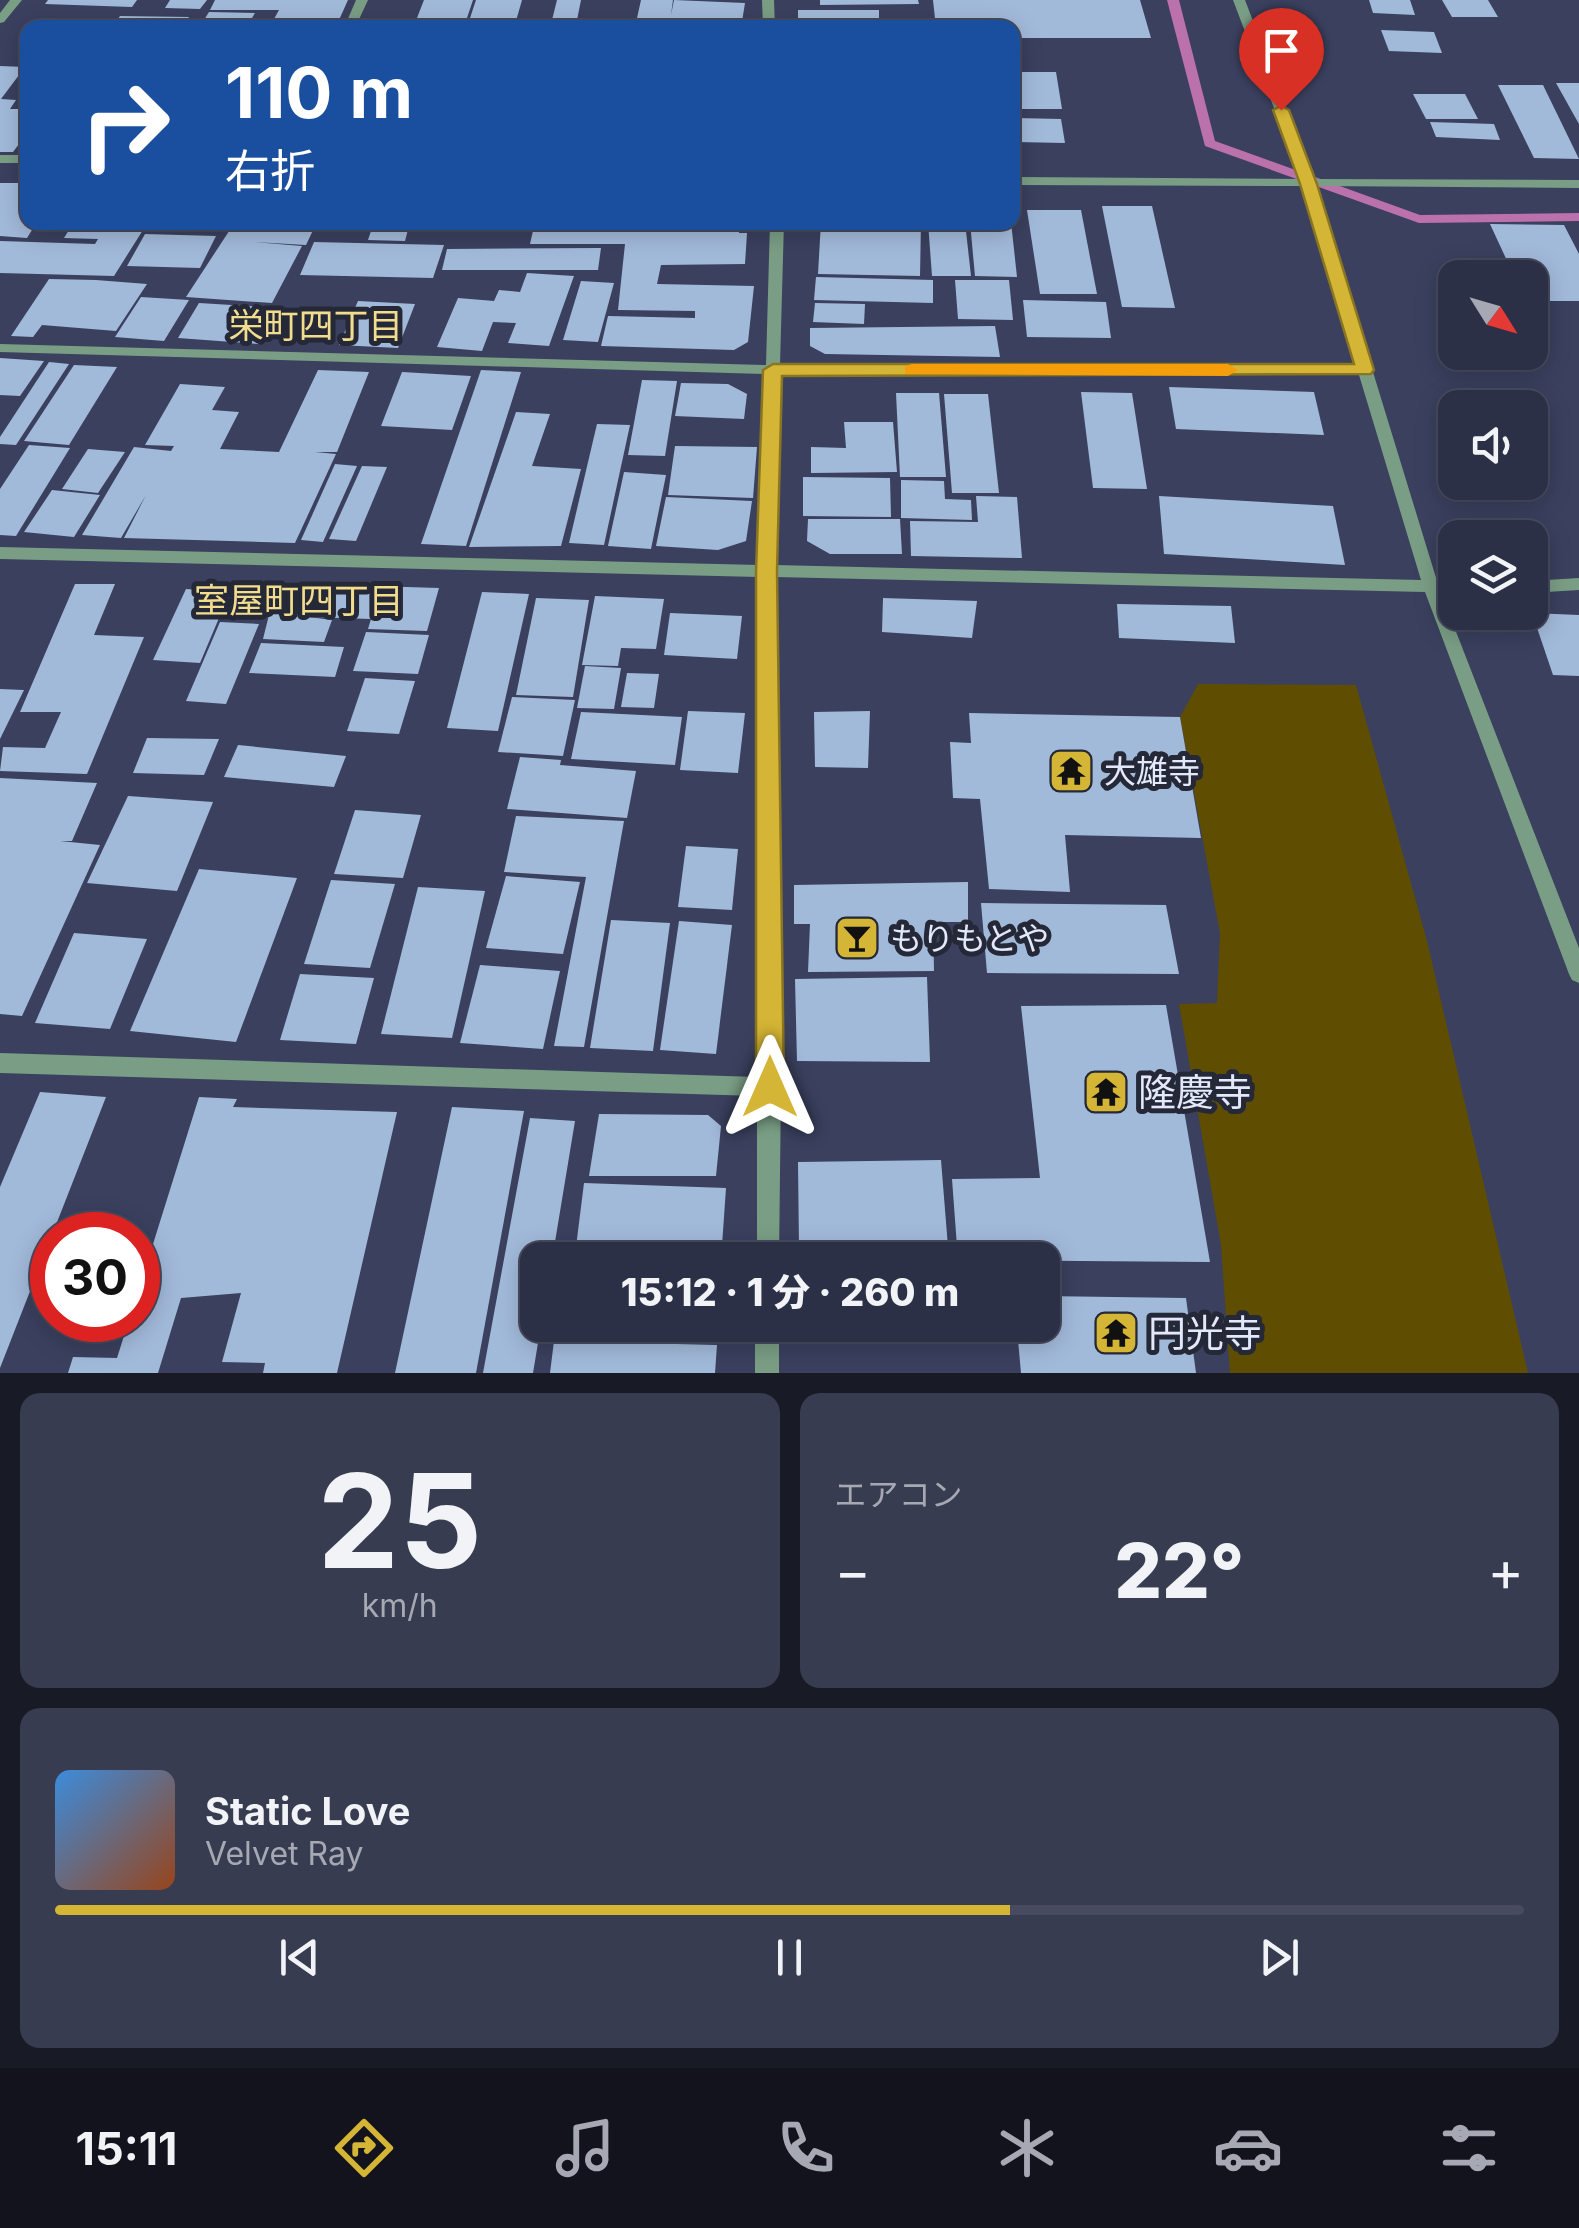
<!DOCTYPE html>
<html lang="ja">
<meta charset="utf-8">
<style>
body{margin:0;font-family:Inter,"Noto Sans JP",sans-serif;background:#383c51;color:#f1f3f6;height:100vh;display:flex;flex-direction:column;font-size:38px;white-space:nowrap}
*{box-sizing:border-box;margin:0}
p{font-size:32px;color:#a6a9b3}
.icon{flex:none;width:55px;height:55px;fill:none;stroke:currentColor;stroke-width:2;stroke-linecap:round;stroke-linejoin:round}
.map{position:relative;height:1373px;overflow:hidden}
.sheet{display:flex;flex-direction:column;gap:20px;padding:20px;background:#181a26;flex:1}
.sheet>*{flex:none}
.banner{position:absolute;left:20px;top:20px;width:1000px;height:210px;border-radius:20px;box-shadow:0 5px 25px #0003,0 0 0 2px #484b5f;background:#1a4fa0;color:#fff;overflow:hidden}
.needle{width:65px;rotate:127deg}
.controls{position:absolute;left:1438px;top:260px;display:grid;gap:20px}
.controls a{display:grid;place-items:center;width:110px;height:110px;border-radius:20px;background:#2c3046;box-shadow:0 5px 25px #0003,0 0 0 2px #484b5f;font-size:50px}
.speed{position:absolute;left:30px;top:1212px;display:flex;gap:20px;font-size:50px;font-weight:700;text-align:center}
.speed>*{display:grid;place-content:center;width:130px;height:130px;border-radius:50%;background:#2c3046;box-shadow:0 5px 25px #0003,0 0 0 2px #484b5f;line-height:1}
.speed .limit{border:15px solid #d22;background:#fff;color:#111}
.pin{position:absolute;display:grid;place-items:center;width:85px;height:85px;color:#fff;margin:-102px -42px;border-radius:50% 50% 50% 0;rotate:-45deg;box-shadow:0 0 10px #0007}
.pin .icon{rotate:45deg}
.me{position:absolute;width:110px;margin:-55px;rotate:0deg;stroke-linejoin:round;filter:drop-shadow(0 0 8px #0008)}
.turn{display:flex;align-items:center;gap:35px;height:210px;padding:0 40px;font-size:45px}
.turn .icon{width:130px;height:130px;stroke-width:2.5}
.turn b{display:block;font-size:70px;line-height:85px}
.big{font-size:75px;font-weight:800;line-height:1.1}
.sheet .tile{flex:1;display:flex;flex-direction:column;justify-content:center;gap:15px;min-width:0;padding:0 35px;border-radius:20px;background:#383c51}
.sheet .dial{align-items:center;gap:0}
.dial b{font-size:130px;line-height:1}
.song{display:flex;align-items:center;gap:30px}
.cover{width:120px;height:120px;border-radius:15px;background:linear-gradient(135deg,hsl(210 70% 55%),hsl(20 70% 35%))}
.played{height:10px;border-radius:5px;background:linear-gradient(90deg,#d5b535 65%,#484b5f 65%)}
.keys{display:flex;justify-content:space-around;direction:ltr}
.heat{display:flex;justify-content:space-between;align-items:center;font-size:55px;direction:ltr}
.sheet .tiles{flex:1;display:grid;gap:20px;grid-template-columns:1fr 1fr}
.tile:last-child{grid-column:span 2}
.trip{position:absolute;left:520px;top:1242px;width:540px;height:100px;border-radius:20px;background:#2c3046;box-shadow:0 5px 25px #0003,0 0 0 2px #484b5f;font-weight:800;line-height:100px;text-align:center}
.tab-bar{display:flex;height:160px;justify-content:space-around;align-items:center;background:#12131c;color:#a6a9b3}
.tab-bar .icon{width:70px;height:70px}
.tab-bar .current{color:#d5b535}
.tab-bar b{font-size:45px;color:#f1f3f6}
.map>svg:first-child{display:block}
.green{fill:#5f4e01}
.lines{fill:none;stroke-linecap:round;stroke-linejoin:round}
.stream{fill:#bb71ac;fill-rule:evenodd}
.building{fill:#a2bada}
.minor{fill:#7a9e85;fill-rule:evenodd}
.route{fill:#d5b535;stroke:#8a7622;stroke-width:2.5}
.slow{fill:#f59e0b}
.labels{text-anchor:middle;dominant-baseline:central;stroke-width:10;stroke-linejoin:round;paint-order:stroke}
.poi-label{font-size:32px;fill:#e3e8fb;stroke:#252836;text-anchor:start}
.neighbourhood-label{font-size:35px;fill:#f2dd8f;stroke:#252836}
.near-poi-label{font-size:38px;fill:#e3e8fb;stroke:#252836;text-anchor:start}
</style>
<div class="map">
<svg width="1579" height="1373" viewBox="0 0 1579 1373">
<rect width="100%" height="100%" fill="#3a405e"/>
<path class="green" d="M 1198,684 L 1356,685 L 1427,941 L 1528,1373 L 1230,1373 L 1221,1245 L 1179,1004 L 1217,1003 L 1220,933 L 1180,717 Z"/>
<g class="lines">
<path class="stream" d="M 1167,0 L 1179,0 L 1215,141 L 1420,215 L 1579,213 L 1579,221 L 1419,223 L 1205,146 Z"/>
</g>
<g class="building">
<path d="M 48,0 L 137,0 L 132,7 L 45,4 Z"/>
<path d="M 170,0 L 207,0 L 200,9 L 165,8 Z"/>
<path d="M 215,0 L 348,0 L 339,20 L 274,19 L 279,10 L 210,10 Z"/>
<path d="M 424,0 L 473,0 L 465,24 L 415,23 Z"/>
<path d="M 476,0 L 522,0 L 516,21 L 469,21 Z"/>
<path d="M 557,0 L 581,0 L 576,25 L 551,24 Z"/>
<path d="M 641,0 L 673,0 L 671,15 L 674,0 L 745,3 L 741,28 L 635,27 Z"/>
<path d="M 820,0 L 918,0 L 919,4 L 820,5 Z"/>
<path d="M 933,0 L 1140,0 L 1151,38 L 1012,38 L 1012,28 L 936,28 Z"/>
<path d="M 1369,0 L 1410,0 L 1415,15 L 1373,13 Z"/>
<path d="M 1442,0 L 1488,0 L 1498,17 L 1452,17 Z"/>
<path d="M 798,10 L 879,10 L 879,21 L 867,21 L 867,28 L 798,28 Z"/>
<path d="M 209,12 L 255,13 L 246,28 L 199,28 Z"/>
<path d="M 120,16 L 189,17 L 182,28 L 112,28 Z"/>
<path d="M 1381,30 L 1434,32 L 1442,53 L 1389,51 Z"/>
<path d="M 0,66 L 25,67 L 1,99 L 16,100 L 10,109 L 28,109 L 28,132 L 13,152 L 0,152 Z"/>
<path d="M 1012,72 L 1056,72 L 1062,109 L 1012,109 Z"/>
<path d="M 1556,83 L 1579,83 L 1579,124 Z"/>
<path d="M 1498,85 L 1543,85 L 1579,159 L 1534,158 Z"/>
<path d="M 1413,94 L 1465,94 L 1478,119 L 1426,119 Z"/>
<path d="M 1012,118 L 1061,119 L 1065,143 L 1012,142 Z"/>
<path d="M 1430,122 L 1494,124 L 1500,140 L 1436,137 Z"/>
<path d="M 0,183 L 26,183 L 28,222 L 37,222 L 27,238 L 0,236 Z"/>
<path d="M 1102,206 L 1152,206 L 1175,308 L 1122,307 Z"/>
<path d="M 1027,210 L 1081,210 L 1097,294 L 1040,294 Z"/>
<path d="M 74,222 L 148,222 L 114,276 L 0,273 L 0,241 L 95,244 L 98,239 L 64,238 Z"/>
<path d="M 235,222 L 317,222 L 306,245 L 253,242 L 302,246 L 272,303 L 186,297 Z"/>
<path d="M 374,222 L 410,222 L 405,241 L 368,240 Z"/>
<path d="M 535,222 L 739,222 L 739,233 L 747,233 L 745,264 L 661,265 L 657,284 L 754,286 L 748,342 L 734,350 L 601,346 L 608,316 L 695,318 L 695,311 L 618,310 L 625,244 L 530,244 Z"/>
<path d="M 821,222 L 921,222 L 920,276 L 818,274 Z"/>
<path d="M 928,222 L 965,222 L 971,276 L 932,276 Z"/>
<path d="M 970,222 L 1011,222 L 1017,277 L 975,276 Z"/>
<path d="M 1490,224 L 1564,225 L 1579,254 L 1579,301 L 1530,301 L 1530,278 L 1515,278 Z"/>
<path d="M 145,234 L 216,236 L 200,268 L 127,266 Z"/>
<path d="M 314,242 L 444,245 L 433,278 L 300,275 Z"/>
<path d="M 601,248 L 598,270 L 442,270 L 447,249 Z"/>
<path d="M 527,273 L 574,276 L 549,346 L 508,343 L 516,323 L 493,322 L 482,351 L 437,347 L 458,298 L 494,301 L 499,290 L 520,292 Z"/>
<path d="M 816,277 L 933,280 L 933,303 L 814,300 Z"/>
<path d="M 49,279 L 96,280 L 147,284 L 116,331 L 42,325 L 33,337 L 11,336 Z"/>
<path d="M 955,280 L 1009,280 L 1013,320 L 958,319 Z"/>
<path d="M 581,281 L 614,283 L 598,342 L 563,340 Z"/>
<path d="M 141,297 L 189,300 L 164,341 L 115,337 Z"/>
<path d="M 1023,300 L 1106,302 L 1111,338 L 1027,337 Z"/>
<path d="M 358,301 L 415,304 L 398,348 L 339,345 Z"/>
<path d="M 199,303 L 278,308 L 259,344 L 178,338 Z"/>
<path d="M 815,303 L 865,304 L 864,324 L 813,322 Z"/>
<path d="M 995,326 L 1000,357 L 825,354 L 810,346 L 810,328 Z"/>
<path d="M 0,358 L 44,361 L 20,396 L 0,395 Z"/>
<path d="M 49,362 L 69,364 L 16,445 L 0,444 L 0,437 Z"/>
<path d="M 74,365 L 117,367 L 69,445 L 24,441 Z"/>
<path d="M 318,370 L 369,372 L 337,452 L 315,452 L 336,454 L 295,543 L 124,538 L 146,495 L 121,538 L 82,535 L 134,447 L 171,451 L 174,446 L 145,445 L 180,384 L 225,387 L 212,410 L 239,412 L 220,449 L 279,452 Z"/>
<path d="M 481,370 L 521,372 L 466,546 L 421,544 Z"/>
<path d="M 402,372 L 471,376 L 452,430 L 381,426 Z"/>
<path d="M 642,380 L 677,381 L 665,456 L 628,455 Z"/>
<path d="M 681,383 L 728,384 L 747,394 L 744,419 L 675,416 Z"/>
<path d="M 1169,387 L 1314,392 L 1324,435 L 1176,429 Z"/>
<path d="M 1081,392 L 1132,393 L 1147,489 L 1093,488 Z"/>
<path d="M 896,393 L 939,393 L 946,477 L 900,477 Z"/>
<path d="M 944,394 L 988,394 L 999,493 L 952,493 Z"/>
<path d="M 516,412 L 550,414 L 532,466 L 581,469 L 561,546 L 469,547 Z"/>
<path d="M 844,422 L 893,422 L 897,472 L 811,473 L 811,447 L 846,448 Z"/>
<path d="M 597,424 L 630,425 L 604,545 L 569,543 Z"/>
<path d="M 29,445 L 70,448 L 16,536 L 0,535 L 0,489 Z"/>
<path d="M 675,446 L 757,447 L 753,498 L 668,495 Z"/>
<path d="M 88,449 L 125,452 L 98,493 L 62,489 Z"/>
<path d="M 335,464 L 357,466 L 323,542 L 301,540 Z"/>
<path d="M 362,466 L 387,467 L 356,541 L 329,539 Z"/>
<path d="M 624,472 L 666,475 L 651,549 L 608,546 Z"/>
<path d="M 803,477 L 890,478 L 891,517 L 803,516 Z"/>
<path d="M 901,480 L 944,481 L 945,499 L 971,500 L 972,520 L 901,518 Z"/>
<path d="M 52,490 L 100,495 L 74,537 L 24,532 Z"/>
<path d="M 976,496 L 1017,497 L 1022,558 L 911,556 L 910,521 L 978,522 Z"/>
<path d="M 1159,496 L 1333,506 L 1345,565 L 1164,554 Z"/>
<path d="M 666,497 L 752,501 L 746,541 L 718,550 L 656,546 Z"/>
<path d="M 808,519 L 900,519 L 902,554 L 830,554 L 807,541 Z"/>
<path d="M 277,583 L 439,588 L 427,631 L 368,629 L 371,619 L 309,617 L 332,620 L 324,642 L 263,639 Z"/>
<path d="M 75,584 L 115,584 L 94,635 L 144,637 L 87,774 L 0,771 L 3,747 L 45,748 L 61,712 L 20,712 Z"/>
<path d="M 186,589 L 230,592 L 200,663 L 153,660 Z"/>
<path d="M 482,592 L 529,594 L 498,731 L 447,728 Z"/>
<path d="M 595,596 L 664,599 L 656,649 L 621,648 L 618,666 L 582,665 Z"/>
<path d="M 536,598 L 589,600 L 573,697 L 516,695 Z"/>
<path d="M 883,598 L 977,601 L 972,638 L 882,632 Z"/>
<path d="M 1117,604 L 1231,606 L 1235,643 L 1119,638 Z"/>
<path d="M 670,613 L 742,616 L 737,659 L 664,655 Z"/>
<path d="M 1532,613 L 1579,615 L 1579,676 L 1553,675 Z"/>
<path d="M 220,622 L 259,624 L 226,704 L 186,701 Z"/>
<path d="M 366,632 L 429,635 L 418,674 L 353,671 Z"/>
<path d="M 261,643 L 344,647 L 335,677 L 249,673 Z"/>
<path d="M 585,666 L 621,668 L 614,709 L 577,708 Z"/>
<path d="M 627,673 L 659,674 L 654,708 L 621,707 Z"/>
<path d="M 365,678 L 415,681 L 399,734 L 347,731 Z"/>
<path d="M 0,689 L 24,690 L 0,739 Z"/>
<path d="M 512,697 L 575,700 L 563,756 L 498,752 Z"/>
<path d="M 688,711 L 745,713 L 738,773 L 680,770 Z"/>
<path d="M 870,711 L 868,768 L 815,767 L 814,712 Z"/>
<path d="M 581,712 L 682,717 L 675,765 L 571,759 Z"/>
<path d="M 969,713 L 1180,717 L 1201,838 L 1065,835 L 1070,892 L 989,889 L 980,799 L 953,798 L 950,742 L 971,743 Z"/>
<path d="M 147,738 L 219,739 L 204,775 L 133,773 Z"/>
<path d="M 238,745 L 346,756 L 334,787 L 224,777 Z"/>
<path d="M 520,757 L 561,760 L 560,765 L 636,771 L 627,818 L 507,809 Z"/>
<path d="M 0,778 L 97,783 L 72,841 L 60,841 L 100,845 L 22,1016 L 0,1014 Z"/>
<path d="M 128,796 L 213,802 L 177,891 L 87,883 Z"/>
<path d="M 355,810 L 421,815 L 403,878 L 334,874 Z"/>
<path d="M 516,816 L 624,821 L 584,1047 L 554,1046 L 586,877 L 504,872 Z"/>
<path d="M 686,846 L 738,849 L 732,910 L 678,907 Z"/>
<path d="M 199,869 L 297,878 L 236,1042 L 130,1031 Z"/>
<path d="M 506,876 L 580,882 L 563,954 L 486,948 Z"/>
<path d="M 331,880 L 395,884 L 370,968 L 304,964 Z"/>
<path d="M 968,882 L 968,922 L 933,922 L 934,971 L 808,972 L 810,924 L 794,924 L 794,885 Z"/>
<path d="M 418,887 L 485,891 L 452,1038 L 381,1034 Z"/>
<path d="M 981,903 L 1166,905 L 1179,974 L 987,973 Z"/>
<path d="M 611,920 L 670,923 L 653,1051 L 590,1048 Z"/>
<path d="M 679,921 L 732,925 L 716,1054 L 660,1050 Z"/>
<path d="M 74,933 L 147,939 L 110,1029 L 35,1023 Z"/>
<path d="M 480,965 L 560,971 L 543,1049 L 460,1043 Z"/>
<path d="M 300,974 L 374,978 L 356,1044 L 280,1040 Z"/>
<path d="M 927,977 L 930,1062 L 797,1061 L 795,979 Z"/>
<path d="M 1166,1005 L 1210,1262 L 958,1260 L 952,1179 L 1040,1178 L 1021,1006 Z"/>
<path d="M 40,1092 L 106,1097 L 0,1368 L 0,1187 Z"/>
<path d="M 199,1097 L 237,1099 L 233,1107 L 397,1112 L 337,1373 L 263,1373 L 265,1363 L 222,1362 L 241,1293 L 181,1298 L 158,1373 L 68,1373 L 73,1357 L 117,1358 L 129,1320 L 138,1320 L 138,1292 Z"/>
<path d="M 452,1107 L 524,1111 L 476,1373 L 395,1373 Z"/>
<path d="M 599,1114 L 708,1115 L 721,1126 L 716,1176 L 589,1176 Z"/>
<path d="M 530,1118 L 575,1121 L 552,1260 L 538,1260 L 538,1325 L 541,1325 L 533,1373 L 483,1373 Z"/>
<path d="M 941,1160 L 948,1247 L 799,1249 L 798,1162 Z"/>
<path d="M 584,1183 L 726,1188 L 721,1260 L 612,1260 L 613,1249 L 576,1247 Z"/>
<path d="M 1042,1296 L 1186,1298 L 1196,1373 L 1021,1373 L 1018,1340 L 1043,1341 Z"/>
<path d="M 555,1325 L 717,1325 L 716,1340 L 554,1331 Z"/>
<path d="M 554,1341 L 717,1345 L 715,1373 L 550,1373 Z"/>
</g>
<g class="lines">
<g class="minor">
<path d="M 10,0 L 22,0 L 4,22 L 0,23 L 0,13 Z"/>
<path d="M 356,0 L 368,0 L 355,28 L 344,28 Z"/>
<path d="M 762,0 L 774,0 L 775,28 L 763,28 Z"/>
<path d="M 1233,0 L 1245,0 L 1313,179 L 1579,180 L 1579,188 L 1316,186 L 1437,581 L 1455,581 L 1455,593 L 1441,593 L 1579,948 L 1579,983 L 1572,980 L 1569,974 L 1425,592 L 775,577 L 778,1082 L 781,1087 L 779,1260 L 757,1260 L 757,1096 L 0,1073 L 0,1053 L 757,1077 L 759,577 L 0,559 L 0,547 L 759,565 L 765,374 L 0,352 L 0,344 L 766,365 L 770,222 L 784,222 L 780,365 L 1357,365 L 1303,186 L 1012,185 L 1012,177 L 1301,179 ZM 780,375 L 1359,375 L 1421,580 L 775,565 Z"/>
<rect x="0" y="155" width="28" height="8"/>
<path d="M 1579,578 L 1579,590 L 1530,593 L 1530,581 Z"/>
<rect x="755" y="1325" width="24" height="48"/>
</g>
</g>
<path class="route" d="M 1281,106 L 1289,110 L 1317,184 L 1374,370 L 1371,374 L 782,376 L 777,571 L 784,1087 L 780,1096 L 770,1100 L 760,1096 L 756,1087 L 756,571 L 763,370 L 773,364 L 1354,364 L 1300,184 L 1273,110 Z"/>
<path class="slow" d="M 912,364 L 1228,364 L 1238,370 L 1228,376 L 905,374 L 905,366 Z"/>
<defs>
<symbol id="temple-square" viewBox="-11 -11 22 22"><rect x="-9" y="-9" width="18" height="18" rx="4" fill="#d5b535" stroke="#252836"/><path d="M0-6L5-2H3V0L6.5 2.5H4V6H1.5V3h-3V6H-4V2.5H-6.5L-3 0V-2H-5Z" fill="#111"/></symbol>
<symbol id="bar-square" viewBox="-11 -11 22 22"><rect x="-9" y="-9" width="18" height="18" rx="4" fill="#d5b535" stroke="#252836"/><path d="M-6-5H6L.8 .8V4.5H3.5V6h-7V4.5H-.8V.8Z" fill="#111"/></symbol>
</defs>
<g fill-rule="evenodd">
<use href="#temple-square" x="1046" y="746" width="50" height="50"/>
<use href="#bar-square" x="832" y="913" width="50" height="50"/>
<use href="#temple-square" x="1081" y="1067" width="50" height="50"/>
<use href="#temple-square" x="1091" y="1308" width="50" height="50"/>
</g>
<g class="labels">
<g class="poi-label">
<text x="1104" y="771">大雄寺</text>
<text x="890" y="938">もりもとや</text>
</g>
<g class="neighbourhood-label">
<text x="316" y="325">栄町四丁目</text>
<text x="299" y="600">室屋町四丁目</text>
</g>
<g class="near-poi-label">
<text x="1138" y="1092">隆慶寺</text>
<text x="1148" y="1333">円光寺</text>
</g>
</g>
</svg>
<div class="controls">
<a><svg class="needle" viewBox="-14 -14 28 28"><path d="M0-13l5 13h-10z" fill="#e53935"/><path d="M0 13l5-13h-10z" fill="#a6a9b3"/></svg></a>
<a><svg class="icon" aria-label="sound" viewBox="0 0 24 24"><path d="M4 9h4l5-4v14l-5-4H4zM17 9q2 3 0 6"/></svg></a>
<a><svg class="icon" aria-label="layers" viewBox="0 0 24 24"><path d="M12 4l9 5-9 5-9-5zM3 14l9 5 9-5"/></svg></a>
</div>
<div class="speed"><div class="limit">30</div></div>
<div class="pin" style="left:1281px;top:110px;background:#d93025"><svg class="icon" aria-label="arrive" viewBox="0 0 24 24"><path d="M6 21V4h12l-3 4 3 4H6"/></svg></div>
<svg class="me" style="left:770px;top:1087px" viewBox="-20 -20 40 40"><path d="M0-17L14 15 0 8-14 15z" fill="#d5b535" stroke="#fff" stroke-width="4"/></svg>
<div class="trip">15:12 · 1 分 · 260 m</div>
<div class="banner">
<div class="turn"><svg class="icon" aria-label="right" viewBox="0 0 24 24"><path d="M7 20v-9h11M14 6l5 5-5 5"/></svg><div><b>110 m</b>右折</div></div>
</div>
</div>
<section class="sheet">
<div class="tiles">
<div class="tile dial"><b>25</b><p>km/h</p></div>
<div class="tile"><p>エアコン</p>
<div class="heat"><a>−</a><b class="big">22°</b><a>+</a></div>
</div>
<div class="tile">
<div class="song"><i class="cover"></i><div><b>Static Love</b><p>Velvet Ray</p></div></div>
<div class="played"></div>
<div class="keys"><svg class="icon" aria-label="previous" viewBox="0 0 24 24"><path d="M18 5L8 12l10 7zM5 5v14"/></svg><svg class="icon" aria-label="pause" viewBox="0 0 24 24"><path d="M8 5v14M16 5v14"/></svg><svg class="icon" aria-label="next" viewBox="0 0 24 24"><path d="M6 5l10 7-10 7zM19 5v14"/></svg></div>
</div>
</div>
</section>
<nav class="tab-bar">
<b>15:11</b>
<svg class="icon current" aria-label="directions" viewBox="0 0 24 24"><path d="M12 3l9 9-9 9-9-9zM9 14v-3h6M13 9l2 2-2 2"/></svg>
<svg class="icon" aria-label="music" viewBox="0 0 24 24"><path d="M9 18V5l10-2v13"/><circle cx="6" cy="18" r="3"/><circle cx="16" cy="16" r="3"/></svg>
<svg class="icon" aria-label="phone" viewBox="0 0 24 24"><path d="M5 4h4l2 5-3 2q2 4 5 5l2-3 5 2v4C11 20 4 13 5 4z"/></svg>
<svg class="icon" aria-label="climate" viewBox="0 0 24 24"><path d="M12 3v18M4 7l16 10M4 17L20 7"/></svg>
<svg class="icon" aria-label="car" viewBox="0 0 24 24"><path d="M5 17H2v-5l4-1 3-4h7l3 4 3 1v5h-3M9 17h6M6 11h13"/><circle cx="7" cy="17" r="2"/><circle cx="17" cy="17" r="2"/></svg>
<svg class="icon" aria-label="filters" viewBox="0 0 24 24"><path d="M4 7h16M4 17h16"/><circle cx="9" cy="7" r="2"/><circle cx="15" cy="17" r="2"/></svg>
</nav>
